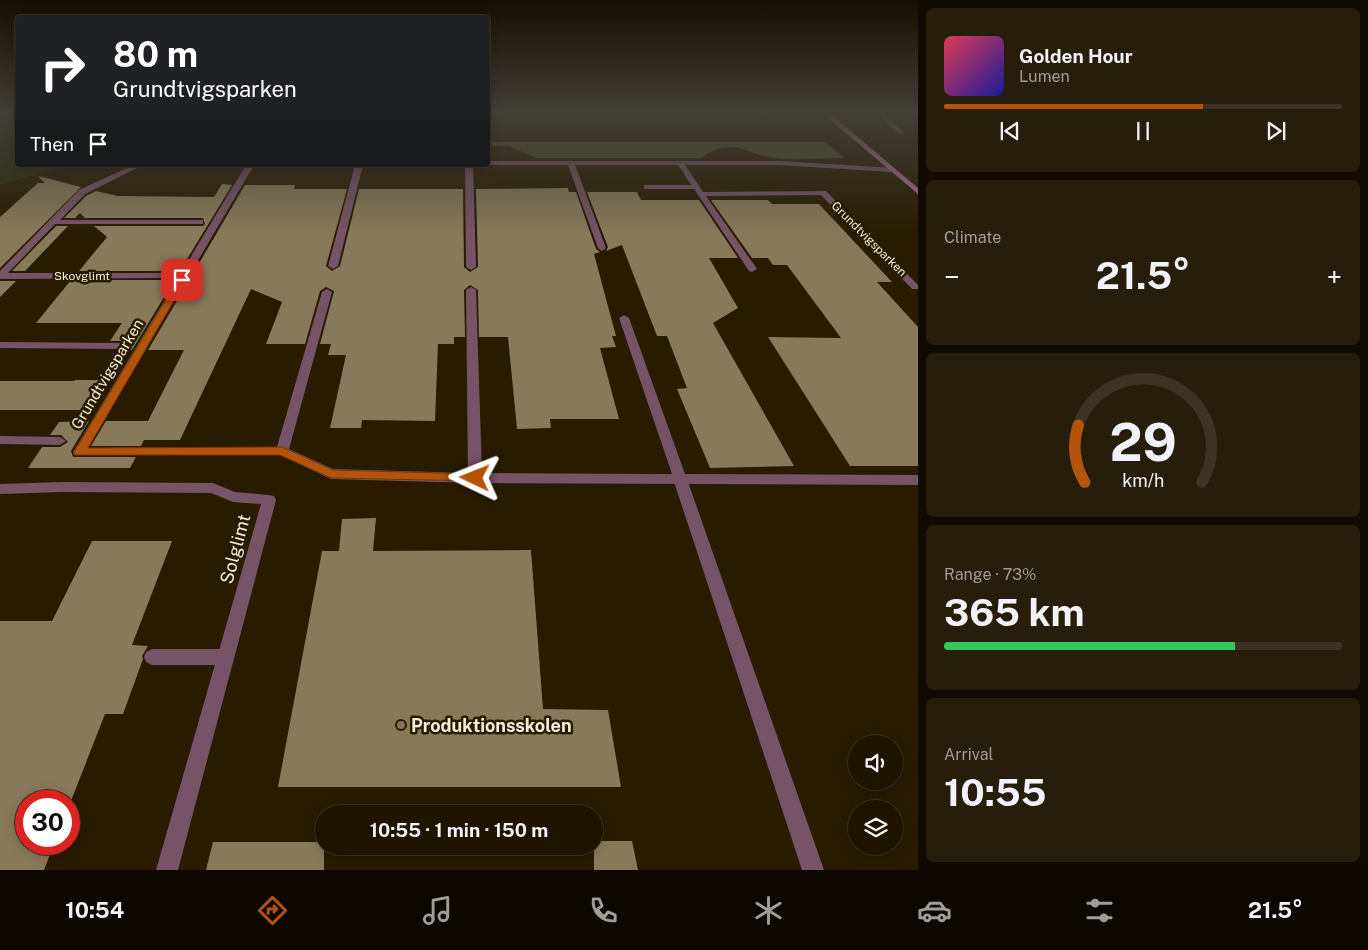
<!DOCTYPE html>
<meta charset="utf-8">
<style>
body{margin:0;font-family:"Public Sans",sans-serif;background:#261d0a;color:#f1f3f6;height:100vh;display:flex;flex-direction:column;font-size:19px;white-space:nowrap}
*{box-sizing:border-box;margin:0}
p{font-size:16px;color:#a19e99}
.icon{flex:none;width:28px;height:28px;fill:none;stroke:currentColor;stroke-width:2;stroke-linecap:round;stroke-linejoin:round}
.map{position:relative;flex:1;overflow:hidden}
.side{display:flex;flex-direction:column;gap:8px;padding:8px;background:#100b00;width:450px}
.side>*{flex:none}
.guide{position:absolute;left:15px;top:15px;width:475px;height:152px;border-radius:5px;box-shadow:0 2px 12px #0003,0 0 0 1px #3c3322;background:#202124;color:#fff;overflow:hidden}
.fabs{position:absolute;left:848px;top:735px;display:grid;gap:10px}
.fabs a{display:grid;place-items:center;width:55px;height:55px;border-radius:50%;background:#1e1400;box-shadow:0 2px 12px #0003,0 0 0 1px #3c3322;font-size:25px}
.speed{position:absolute;left:15px;top:790px;display:flex;gap:10px;font-size:25px;font-weight:700;text-align:center}
.speed>*{display:grid;place-content:center;width:65px;height:65px;border-radius:50%;background:#1e1400;box-shadow:0 2px 12px #0003,0 0 0 1px #3c3322;line-height:1}
.speed .limit{border:8px solid #d22;background:#fff;color:#111}
.pin{position:absolute;display:grid;place-items:center;width:42px;height:42px;color:#fff;margin:-21px;border-radius:10px;box-shadow:0 2px 8px #0006}
.me{position:absolute;width:55px;margin:-28px;rotate:272deg;stroke-linejoin:round;filter:drop-shadow(0 0 4px #0008)}
.turn{display:flex;align-items:center;gap:18px;height:105px;padding:0 15px;font-size:22px}
.turn .icon{width:65px;height:65px;stroke-width:2.5}
.turn b{display:block;font-size:35px;line-height:42px}
.then{display:flex;align-items:center;height:48px;padding:0 15px;background:#0003;gap:10px;font-size:19px}
.big{font-size:38px;font-weight:700;line-height:1.1}
.side .tile{flex:1;display:flex;flex-direction:column;justify-content:center;gap:8px;min-width:0;padding:0 18px;border-radius:8px;background:#261d0a}
.side .dial{align-items:center;gap:0}
.dial svg{height:130px;overflow:visible;fill:none;stroke:#3c3322;stroke-width:7;stroke-linecap:round;text-anchor:middle}
.dial text{fill:#f1f3f6;stroke:none}
.song{display:flex;align-items:center;gap:15px}
.cover{width:60px;height:60px;border-radius:8px;background:linear-gradient(135deg,hsl(350 70% 55%),hsl(240 70% 35%))}
.played{height:5px;border-radius:2px;background:linear-gradient(90deg,#b45309 65%,#3c3322 65%)}
.keys{display:flex;justify-content:space-around;direction:ltr}
.heat{display:flex;justify-content:space-between;align-items:center;font-size:28px;direction:ltr}
.charge{height:8px;border-radius:4px;background:linear-gradient(90deg,#34c759 73%,#3c3322 0)}
.trip{position:absolute;left:315px;top:805px;width:288px;height:50px;border-radius:25px;background:#1e1400;box-shadow:0 2px 12px #0003,0 0 0 1px #3c3322;font-weight:700;line-height:50px;text-align:center}
.tab-bar{display:flex;height:80px;justify-content:space-around;align-items:center;background:#0c0800;color:#a19e99}
.tab-bar .icon{width:35px;height:35px}
.tab-bar .active{color:#b45309}
.tab-bar b{font-size:22px;color:#f1f3f6}
main{display:flex;flex:1;min-height:0}
.map>svg:first-child{display:block}
.green{fill:#2a2b09}
.forest{fill:#515328}
.building{fill:#89795b}
.lines{fill:none;stroke-linecap:round;stroke-linejoin:round}
.lane{fill:#775367;fill-rule:evenodd}
.street{fill:#775367;fill-rule:evenodd}
.secondary{fill:#ab7191;fill-rule:evenodd}
.route{fill:#b45309;stroke:#753606}
.education-dot{fill:#8d6e63;stroke:#281b00;stroke-width:2}
.labels{text-anchor:middle;dominant-baseline:central;stroke-width:5;stroke-linejoin:round;paint-order:stroke}
.far-street-label{font-size:12px;fill:#f7eede;stroke:#281b00}
.street-label{font-size:15px;fill:#f7eede;stroke:#281b00}
.near-street-label{font-size:18px;fill:#f7eede;stroke:#281b00}
.near-poi-label{font-size:18px;font-weight:bold;fill:#f7eede;stroke:#281b00;text-anchor:start}
</style>
<main>
<div class="map">
<svg width="918" height="870" viewBox="0 0 918 870">
<rect width="100%" height="100%" fill="#281b00"/>
<path class="green" d="M 0,112 L 10,112 L 17,117 L 18,165 L 71,165 L 0,185 Z"/>
<path class="forest" d="M 488,142 L 825,142 L 844,158 C 821,158 797,161 774,158 C 743,153 733,136 701,158 L 537,158 L 509,146 L 488,146 Z"/>
<g class="building">
<path d="M 38,176 L 81,187 L 0,268 L 0,217 L 38,183 L 45,183 Z"/>
<path d="M 222,184 L 232,185 L 132,350 L 121,350 L 127,347 L 126,344 L 120,341 L 110,341 L 122,323 L 36,323 L 71,280 L 168,280 L 171,277 L 171,274 L 165,271 L 79,271 L 107,237 L 94,226 L 203,226 L 205,224 L 203,218 L 85,218 L 80,213 L 75,218 L 64,218 L 86,196 L 96,191 L 118,196 L 214,197 Z"/>
<path d="M 245,185 L 295,185 L 294,189 L 347,189 L 326,266 L 332,271 L 340,266 L 359,189 L 463,189 L 464,267 L 470,272 L 478,267 L 476,189 L 568,188 L 569,192 L 576,192 L 596,249 L 600,252 L 594,254 L 616,336 L 612,336 L 616,347 L 600,348 L 619,419 L 550,419 L 551,428 L 517,429 L 508,337 L 479,337 L 478,290 L 470,285 L 464,290 L 465,337 L 454,337 L 454,344 L 438,344 L 435,421 L 362,420 L 361,428 L 330,428 L 346,355 L 328,355 L 331,344 L 320,344 L 334,291 L 326,287 L 320,291 L 305,344 L 266,344 L 282,302 L 251,289 L 180,440 L 144,440 L 141,446 L 91,446 L 106,421 L 148,421 L 184,350 L 148,350 Z"/>
<path d="M 587,192 L 637,192 L 641,200 L 699,200 L 738,258 L 709,258 L 738,308 L 713,323 L 794,466 L 710,468 L 677,389 L 687,388 L 667,336 L 657,336 L 622,245 L 606,251 L 608,247 Z"/>
<path d="M 711,200 L 768,200 L 772,204 L 819,204 L 892,282 L 877,282 L 918,327 L 918,466 L 850,466 L 768,337 L 841,338 L 787,265 L 773,265 L 768,258 L 752,258 Z"/>
<path d="M 56,226 L 68,226 L 25,271 L 12,271 Z"/>
<path d="M 0,281 L 16,281 L 0,297 Z"/>
<path d="M 75,380 L 110,380 L 91,410 L 0,410 L 0,381 L 74,381 Z"/>
<path d="M 89,421 L 71,451 L 73,457 L 136,457 L 130,468 L 28,468 L 42,447 L 60,447 L 68,442 L 61,435 L 50,435 L 59,422 Z"/>
<path d="M 376,518 L 373,551 L 531,550 L 543,709 L 608,710 L 621,787 L 278,787 L 322,551 L 339,551 L 342,519 Z"/>
<path d="M 92,541 L 172,541 L 132,645 L 148,646 L 142,656 L 143,659 L 123,714 L 105,714 L 69,806 L 69,801 L 26,801 L 26,844 L 54,844 L 44,870 L 0,870 L 0,621 L 52,621 Z"/>
<path d="M 594,841 L 632,841 L 638,870 L 594,870 Z"/>
<path d="M 213,842 L 324,842 L 324,870 L 206,870 Z"/>
</g>
<g class="lines">
<g class="lane">
<path d="M 644,185 L 696,185 L 700,187 L 696,189 L 644,189 Z"/>
<path d="M 680,474 L 685,476 L 687,479 L 824,870 L 802,870 L 673,479 L 675,476 Z"/>
<path d="M 152,649 L 226,649 L 232,652 L 234,657 L 232,662 L 226,665 L 152,665 L 146,662 L 144,657 L 146,652 Z"/>
</g>
<g class="street">
<path d="M 875,112 L 882,112 L 903,132 L 903,134 L 899,134 Z"/>
<path d="M 488,161 L 779,161 L 895,168 L 895,172 L 892,172 L 779,165 L 685,165 L 703,192 L 826,191 L 918,285 L 918,289 L 912,289 L 821,195 L 706,196 L 757,269 L 752,272 L 749,271 L 678,165 L 575,165 L 606,248 L 602,251 L 598,248 L 568,165 L 488,165 Z"/>
<path d="M 133,165 L 143,165 L 85,194 L 60,220 L 203,220 L 203,224 L 55,224 L 8,273 L 165,273 L 170,276 L 168,278 L 0,279 L 0,271 L 79,190 Z"/>
<path d="M 246,165 L 254,165 L 88,448 L 277,447 L 322,292 L 327,289 L 332,292 L 289,449 L 333,469 L 468,473 L 466,290 L 471,287 L 476,290 L 482,473 L 672,474 L 619,318 L 624,315 L 629,318 L 685,474 L 918,475 L 918,485 L 475,483 L 331,479 L 280,455 L 74,455 L 73,452 Z"/>
<path d="M 355,165 L 363,165 L 338,266 L 333,269 L 328,266 Z"/>
<path d="M 465,165 L 473,165 L 476,267 L 471,270 L 466,267 Z"/>
<path d="M 0,342 L 120,343 L 125,346 L 120,349 L 0,348 Z"/>
<path d="M 0,436 L 60,437 L 66,441 L 60,445 L 0,444 Z"/>
<path d="M 62,482 L 213,483 L 235,492 L 269,495 L 274,496 L 276,500 L 178,870 L 156,870 L 261,504 L 233,502 L 211,493 L 62,492 L 0,494 L 0,484 Z"/>
</g>
<path class="secondary" d="M 821,112 L 828,112 L 918,188 L 918,194 Z"/>
</g>
<linearGradient id="sky" x2="0" y2="1"><stop stop-color="#160f00"/><stop offset="0.48" stop-color="#423f37"/><stop offset="1" stop-color="#423f37" stop-opacity="0"/></linearGradient>
<rect width="918" height="234" fill="url(#sky)"/>
<path class="route" d="M 182,277 L 186,280 L 88,448 L 282,447 L 333,470 L 475,474 L 480,475 L 481,478 L 480,481 L 331,478 L 280,455 L 75,455 L 74,452 L 178,280 Z"/>
<circle class="education-dot" cx="401" cy="725" r="5"/>
<g class="labels">
<g class="far-street-label">
<text transform="translate(869 239) rotate(45)">Grundtvigsparken</text>
<text x="82" y="276">Skovglimt</text>
</g>
<g class="street-label">
<text transform="translate(107 374) rotate(-59)">Grundtvigsparken</text>
</g>
<g class="near-street-label">
<text transform="translate(235 549) rotate(-75)">Solglimt</text>
</g>
<g class="near-poi-label">
<text x="411" y="725">Produktionsskolen</text>
</g>
</g>
</svg>
<div class="fabs">
<a><svg class="icon" aria-label="sound" viewBox="0 0 24 24"><path d="M4 9h4l5-4v14l-5-4H4zM17 9q2 3 0 6"/></svg></a>
<a><svg class="icon" aria-label="layers" viewBox="0 0 24 24"><path d="M12 4l9 5-9 5-9-5zM3 14l9 5 9-5"/></svg></a>
</div>
<div class="speed"><div class="limit">30</div></div>
<div class="pin" style="left:182px;top:280px;background:#d93025"><svg class="icon" aria-label="arrive" viewBox="0 0 24 24"><path d="M6 21V4h12l-3 4 3 4H6"/></svg></div>
<svg class="me" style="left:475px;top:478px" viewBox="-20 -20 40 40"><path d="M0-17L14 15 0 8-14 15z" fill="#b45309" stroke="#fff" stroke-width="4"/></svg>
<div class="trip">10:55 · 1 min · 150 m</div>
<div class="guide">
<div class="turn"><svg class="icon" aria-label="right" viewBox="0 0 24 24"><path d="M7 20v-9h11M14 6l5 5-5 5"/></svg><div><b>80 m</b>Grundtvigsparken</div></div>
<div class="then">Then<svg class="icon" aria-label="arrive" viewBox="0 0 24 24"><path d="M6 21V4h12l-3 4 3 4H6"/></svg></div>
</div>
</div>
<section class="side">
<div class="tile">
<div class="song"><i class="cover"></i><div><b>Golden Hour</b><p>Lumen</p></div></div>
<div class="played"></div>
<div class="keys"><svg class="icon" aria-label="previous" viewBox="0 0 24 24"><path d="M18 5L8 12l10 7zM5 5v14"/></svg><svg class="icon" aria-label="pause" viewBox="0 0 24 24"><path d="M8 5v14M16 5v14"/></svg><svg class="icon" aria-label="next" viewBox="0 0 24 24"><path d="M6 5l10 7-10 7zM19 5v14"/></svg></div>
</div>
<div class="tile"><p>Climate</p>
<div class="heat"><a>−</a><b class="big">21.5°</b><a>+</a></div>
</div>
<div class="tile dial"><svg viewBox="0 0 100 80">
<path d="M14 69A42 42 0 1 1 86 69"/>
<path d="M14 69A42 42 0 0 1 10 34" stroke="#b45309"/>
<text x="50" y="56" font-size="32" font-weight="700">29</text>
<text x="50" y="72" font-size="11">km/h</text>
</svg></div>
<div class="tile"><p>Range · 73%</p><b class="big">365 km</b><div class="charge"></div></div>
<div class="tile"><p>Arrival</p><b class="big">10:55</b></div>
</section>
</main>
<nav class="tab-bar">
<b>10:54</b>
<svg class="icon active" aria-label="directions" viewBox="0 0 24 24"><path d="M12 3l9 9-9 9-9-9zM9 14v-3h6M13 9l2 2-2 2"/></svg>
<svg class="icon" aria-label="music" viewBox="0 0 24 24"><path d="M9 18V5l10-2v13"/><circle cx="6" cy="18" r="3"/><circle cx="16" cy="16" r="3"/></svg>
<svg class="icon" aria-label="phone" viewBox="0 0 24 24"><path d="M5 4h4l2 5-3 2q2 4 5 5l2-3 5 2v4C11 20 4 13 5 4z"/></svg>
<svg class="icon" aria-label="climate" viewBox="0 0 24 24"><path d="M12 3v18M4 7l16 10M4 17L20 7"/></svg>
<svg class="icon" aria-label="car" viewBox="0 0 24 24"><path d="M5 17H2v-5l4-1 3-4h7l3 4 3 1v5h-3M9 17h6M6 11h13"/><circle cx="7" cy="17" r="2"/><circle cx="17" cy="17" r="2"/></svg>
<svg class="icon" aria-label="filters" viewBox="0 0 24 24"><path d="M4 7h16M4 17h16"/><circle cx="9" cy="7" r="2"/><circle cx="15" cy="17" r="2"/></svg>
<b>21.5°</b>
</nav>
